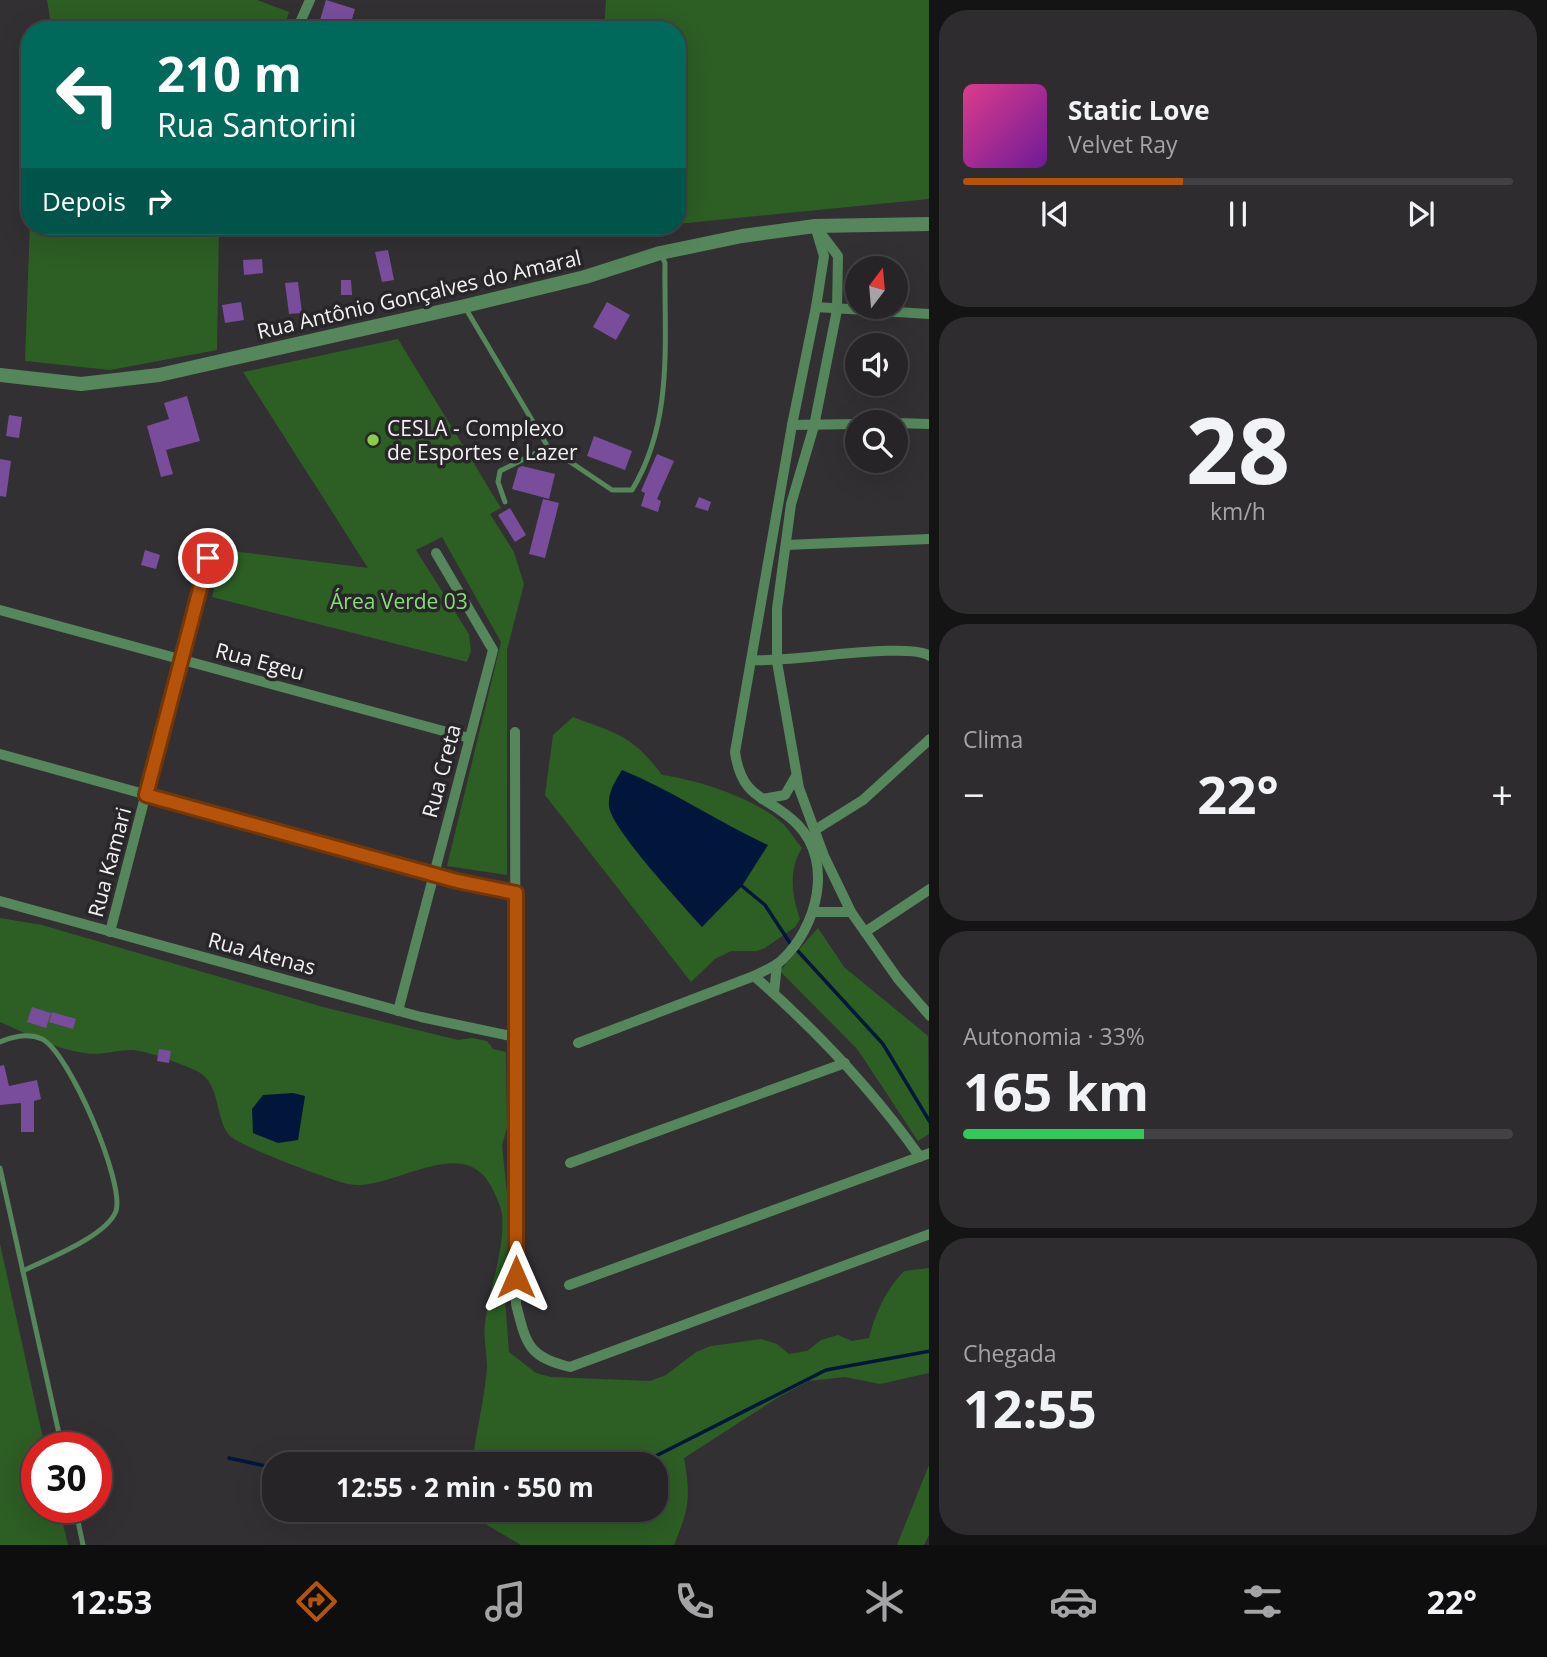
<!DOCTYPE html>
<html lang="pt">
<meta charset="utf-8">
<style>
body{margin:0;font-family:"Open Sans",sans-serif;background:#2e2c2e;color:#f1f3f6;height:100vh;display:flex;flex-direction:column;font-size:26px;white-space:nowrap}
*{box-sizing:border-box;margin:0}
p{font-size:23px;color:#a4a4a7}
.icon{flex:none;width:38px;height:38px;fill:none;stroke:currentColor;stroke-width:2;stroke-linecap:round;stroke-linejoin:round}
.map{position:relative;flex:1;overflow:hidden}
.details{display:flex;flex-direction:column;gap:10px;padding:10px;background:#151415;width:618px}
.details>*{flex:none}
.top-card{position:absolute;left:21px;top:21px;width:665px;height:214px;border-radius:28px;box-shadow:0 7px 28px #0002,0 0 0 2px #424143;background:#00695c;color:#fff;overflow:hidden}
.needle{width:46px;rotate:16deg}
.buttons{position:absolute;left:845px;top:256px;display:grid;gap:14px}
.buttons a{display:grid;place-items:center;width:63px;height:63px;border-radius:50%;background:#262426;box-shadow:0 7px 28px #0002,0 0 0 2px #424143;font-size:35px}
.speed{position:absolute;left:21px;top:1432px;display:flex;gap:14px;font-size:35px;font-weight:700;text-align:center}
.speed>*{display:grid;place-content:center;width:91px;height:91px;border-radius:50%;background:#262426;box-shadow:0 7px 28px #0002,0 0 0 2px #424143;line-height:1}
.speed .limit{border:10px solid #d22;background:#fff;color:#111}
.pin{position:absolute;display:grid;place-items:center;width:60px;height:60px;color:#fff;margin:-30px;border:4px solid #fff;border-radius:50%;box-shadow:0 2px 7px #0007}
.me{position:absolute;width:77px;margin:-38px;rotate:0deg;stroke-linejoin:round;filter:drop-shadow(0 0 5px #0008)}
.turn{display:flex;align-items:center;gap:24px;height:147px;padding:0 21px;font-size:32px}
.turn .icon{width:91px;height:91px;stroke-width:2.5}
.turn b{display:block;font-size:49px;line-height:60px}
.then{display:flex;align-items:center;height:66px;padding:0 21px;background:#0003;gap:14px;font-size:26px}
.big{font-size:52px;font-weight:700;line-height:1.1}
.details .tile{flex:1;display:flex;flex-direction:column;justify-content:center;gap:10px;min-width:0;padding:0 24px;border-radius:28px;background:#2e2c2e}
.details .dial{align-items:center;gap:0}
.dial b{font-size:91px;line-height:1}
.song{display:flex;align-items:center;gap:21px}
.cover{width:84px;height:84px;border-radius:10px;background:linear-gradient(135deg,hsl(330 70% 55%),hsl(280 70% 35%))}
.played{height:7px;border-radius:4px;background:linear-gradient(90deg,#b45309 40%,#424143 40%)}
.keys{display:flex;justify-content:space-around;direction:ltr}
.heat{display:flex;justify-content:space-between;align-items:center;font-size:38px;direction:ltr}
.charge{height:10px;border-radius:5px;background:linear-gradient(90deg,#34c759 33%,#424143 0)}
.trip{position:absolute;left:262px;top:1452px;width:406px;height:70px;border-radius:28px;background:#262426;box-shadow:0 7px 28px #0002,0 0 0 2px #424143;font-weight:700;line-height:70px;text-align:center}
.tabs{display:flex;height:112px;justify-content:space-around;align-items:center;background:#0f0e0f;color:#a4a4a7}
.tabs .icon{width:49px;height:49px}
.tabs .selected{color:#b45309}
.tabs b{font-size:32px;color:#f1f3f6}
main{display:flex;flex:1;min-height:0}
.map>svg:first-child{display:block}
.green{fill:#2d5e24;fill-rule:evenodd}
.water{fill:#00173b}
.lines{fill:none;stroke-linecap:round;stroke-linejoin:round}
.stream{stroke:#00173b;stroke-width:3.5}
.building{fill:#794d9b}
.service{stroke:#56875c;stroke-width:5}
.minor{stroke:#56875c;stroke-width:10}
.tertiary{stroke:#56875c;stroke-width:14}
.route-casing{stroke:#753606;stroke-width:18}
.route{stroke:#b45309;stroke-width:12}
.poi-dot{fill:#8bce46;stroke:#282629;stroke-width:2.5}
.labels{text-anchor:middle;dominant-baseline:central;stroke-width:7;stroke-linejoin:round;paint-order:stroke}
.street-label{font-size:21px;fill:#f3f1f4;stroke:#282629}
.poi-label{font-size:21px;fill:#f3f1f4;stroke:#282629;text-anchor:start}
.park-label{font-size:21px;fill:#88dc78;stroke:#282629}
</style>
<main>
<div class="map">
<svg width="930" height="1545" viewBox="0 0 930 1545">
<rect width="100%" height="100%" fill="#323033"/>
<g class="green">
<path d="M 47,0 L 257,0 L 289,12 L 284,28 L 288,30 L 52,30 Z"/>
<path d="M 606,0 L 929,0 L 929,199 L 677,224 L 677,30 L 604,30 Z"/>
<path d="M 30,222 L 30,226 L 219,226 L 217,350 L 110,370 L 25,361 Z"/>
<path d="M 592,226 L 662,226 L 592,233 Z"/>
<path d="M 398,339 L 501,508 L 490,514 L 514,552 L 524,584 L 507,650 L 507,875 L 447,866 L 501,642 L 442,537 L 416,550 L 469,634 L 471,651 L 467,662 L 212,597 L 225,550 L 368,568 L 243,372 Z"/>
<path d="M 573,717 C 618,734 632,735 662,775 C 698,780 754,798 781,822 C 789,829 795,840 802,848 C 788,870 792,896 800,919 L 795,927 L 765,948 L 757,951 L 731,951 L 715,959 L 691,982 L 545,795 L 553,735 ZM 722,824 L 768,846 L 620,830 Z"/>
<path d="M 0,918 L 42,925 L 323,1007 L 458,1040 L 472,1038 L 487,1041 L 493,1049 L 506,1052 L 507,1128 L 502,1145 L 510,1222 L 505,1298 L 509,1352 L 536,1373 L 551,1377 L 650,1381 L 666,1375 L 696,1352 L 711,1346 L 761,1339 L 777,1344 L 789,1354 L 807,1351 L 821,1340 L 838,1335 L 852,1341 L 869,1338 C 875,1313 886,1290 904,1271 L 929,1268 L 929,1373 L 880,1384 L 845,1377 L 809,1381 L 777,1398 L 684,1458 C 691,1497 689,1509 674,1545 L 521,1545 L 487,1525 L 480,1510 L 656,1510 L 656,1465 L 477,1465 L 474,1451 C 478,1423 485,1395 487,1367 C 487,1353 483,1338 485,1324 C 489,1288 505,1251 502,1215 C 501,1204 491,1184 484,1176 C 451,1140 387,1193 348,1184 C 330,1180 240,1146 230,1136 C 214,1119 222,1084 197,1071 C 184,1065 145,1050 132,1050 C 115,1050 101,1056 84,1053 C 55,1049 27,1034 0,1022 Z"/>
<path d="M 818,928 L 844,967 L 928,1036 L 929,1134 L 918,1141 L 858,1050 L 780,971 Z"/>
<path d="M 0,1244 L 45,1447 L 37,1447 L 37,1507 L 59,1507 L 68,1545 L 0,1545 Z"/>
<path d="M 929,1465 L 929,1535 L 924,1545 L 897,1545 Z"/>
</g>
<g class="water">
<path d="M 622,770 C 673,791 718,822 768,845 L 742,886 L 702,927 C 683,905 611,829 609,806 C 608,791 615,782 622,770 Z"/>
<path d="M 293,1093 L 305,1096 L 298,1140 L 278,1143 L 253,1133 L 252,1109 L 263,1095 Z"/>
</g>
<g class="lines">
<g class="stream">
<path d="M 742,886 L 765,905 L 790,943"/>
<path d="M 797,950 L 883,1044 L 930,1122"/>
<path d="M 229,1458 L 275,1468"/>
<path d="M 638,1465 L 826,1370 L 930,1351"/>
</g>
</g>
<g class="building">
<path d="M 326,0 L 355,9 L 349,29 L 320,20 Z"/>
<path d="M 388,250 L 394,280 L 382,282 L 375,252 Z"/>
<path d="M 262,259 L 263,273 L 244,275 L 243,260 Z"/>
<path d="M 341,280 L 351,280 L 352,295 L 341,295 Z"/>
<path d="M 298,282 L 302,313 L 289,314 L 285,283 Z"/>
<path d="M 241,302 L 244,320 L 225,323 L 222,305 Z"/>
<path d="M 607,302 L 630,315 L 616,340 L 593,327 Z"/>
<path d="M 187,396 L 200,441 L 166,450 L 173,474 L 161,477 L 147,426 L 169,419 L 164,403 Z"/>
<path d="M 9,415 L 22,417 L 19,438 L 6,436 Z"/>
<path d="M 594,436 L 632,451 L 625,470 L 587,456 Z"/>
<path d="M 657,454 L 674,461 L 657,499 L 661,501 L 658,512 L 641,506 L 645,493 L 641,491 Z"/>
<path d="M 0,459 L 11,461 L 6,497 L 0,496 Z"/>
<path d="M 522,466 L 555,474 L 549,499 L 512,489 L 518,468 Z"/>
<path d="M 699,497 L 711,502 L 708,511 L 695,507 Z"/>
<path d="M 543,499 L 559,503 L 545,558 L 529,554 Z"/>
<path d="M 510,508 L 526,535 L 515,542 L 498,515 Z"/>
<path d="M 145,550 L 160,555 L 156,569 L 141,565 Z"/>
<path d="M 32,1007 L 51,1013 L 46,1028 L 27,1022 Z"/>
<path d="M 52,1012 L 76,1019 L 73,1029 L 49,1022 Z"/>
<path d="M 159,1049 L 171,1051 L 169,1063 L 157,1061 Z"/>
<path d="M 4,1065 L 9,1086 L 37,1080 L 41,1099 L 34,1101 L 34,1132 L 21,1132 L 21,1103 L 0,1105 L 0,1066 Z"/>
</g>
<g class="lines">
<g class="service">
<path d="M 466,309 L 548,447 L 612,490 L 632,490 C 674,421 664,341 665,263 L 661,254"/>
<path d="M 505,502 L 498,482 L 500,471 L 548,447"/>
<path d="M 0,1042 C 12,1037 29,1033 42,1039 C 69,1052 125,1183 116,1211 C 107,1236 47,1259 23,1271"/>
<path d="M 0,1168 L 62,1447"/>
<path d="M 75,1507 L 83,1545"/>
</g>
<g class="minor">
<path d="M 297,29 L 310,0"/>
<path d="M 819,231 L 838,256 L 837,310 L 814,426 L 791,504 L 777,609 L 777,662 L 799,788 L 824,856 L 851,912 L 898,979 L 930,1016"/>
<path d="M 816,307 L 930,314"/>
<path d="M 896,423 L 930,424"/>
<path d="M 792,425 L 858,424"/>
<path d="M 786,545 L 930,539"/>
<path d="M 0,610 L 469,738"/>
<path d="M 753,660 C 789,663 908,641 930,656"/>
<path d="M 515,732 L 516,1304 C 526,1344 528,1357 570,1367 L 930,1234"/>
<path d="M 0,754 L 457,881 L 516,893"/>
<path d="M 762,799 L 785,795 L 796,776"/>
<path d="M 815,830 L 863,800 L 930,739"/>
<path d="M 0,901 L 421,1017 L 515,1037"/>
<path d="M 814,912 L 851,912"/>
<path d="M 110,932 L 207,558"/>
<path d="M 865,932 L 930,889"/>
<path d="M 754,976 C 817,1031 872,1089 920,1157"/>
<path d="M 774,993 L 777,964"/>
<path d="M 398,1011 L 493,650 L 436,553"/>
<path d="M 578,1043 L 754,976 C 763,971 775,967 782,960 C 817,927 834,863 798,825 C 769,795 742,802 735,752 L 792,425 L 816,307 L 824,256 L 815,226"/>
<path d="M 570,1163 L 845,1063"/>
<path d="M 569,1285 L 930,1153"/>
</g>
<path class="tertiary" d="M 0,375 L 81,384 L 159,375 L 465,306 L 585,277 L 660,253 L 742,236 L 815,226 L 930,224"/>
</g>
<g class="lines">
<defs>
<path id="route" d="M 208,558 L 146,795 L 457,881 L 516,893 L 516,1277"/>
</defs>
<use href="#route" class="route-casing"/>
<use href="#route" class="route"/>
</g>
<circle class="poi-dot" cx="373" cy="440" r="7"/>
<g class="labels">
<g class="street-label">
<text transform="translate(419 294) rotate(-13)">Rua Antônio Gonçalves do Amaral</text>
<text transform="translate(260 661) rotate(15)">Rua Egeu</text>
<text transform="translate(441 771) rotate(-75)">Rua Creta</text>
<text transform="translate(109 862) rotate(-75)">Rua Kamari</text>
<text transform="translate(262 953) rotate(15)">Rua Atenas</text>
</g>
<g class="poi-label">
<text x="387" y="428">CESLA - Complexo<tspan x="387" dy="24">de Esportes e Lazer</tspan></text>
</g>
<g class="park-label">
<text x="399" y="601">Área Verde 03</text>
</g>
</g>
</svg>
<div class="buttons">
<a><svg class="needle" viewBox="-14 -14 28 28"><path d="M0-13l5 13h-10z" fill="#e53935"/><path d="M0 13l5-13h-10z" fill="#a4a4a7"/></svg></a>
<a><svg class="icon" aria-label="sound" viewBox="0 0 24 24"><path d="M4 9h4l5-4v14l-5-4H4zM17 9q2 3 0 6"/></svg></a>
<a><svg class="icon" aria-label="search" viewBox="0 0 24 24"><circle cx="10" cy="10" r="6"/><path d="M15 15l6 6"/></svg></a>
</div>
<div class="speed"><div class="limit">30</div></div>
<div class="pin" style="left:208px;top:558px;background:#d93025"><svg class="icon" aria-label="arrive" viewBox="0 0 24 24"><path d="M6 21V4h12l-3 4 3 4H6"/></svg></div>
<svg class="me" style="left:516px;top:1277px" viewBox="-20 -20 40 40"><path d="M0-17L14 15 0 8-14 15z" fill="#b45309" stroke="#fff" stroke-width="4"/></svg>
<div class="trip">12:55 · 2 min · 550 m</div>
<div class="top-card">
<div class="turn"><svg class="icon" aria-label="left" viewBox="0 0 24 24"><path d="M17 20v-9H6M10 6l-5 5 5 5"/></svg><div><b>210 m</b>Rua Santorini</div></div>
<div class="then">Depois<svg class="icon" aria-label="right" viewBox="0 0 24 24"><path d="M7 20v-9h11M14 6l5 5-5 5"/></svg></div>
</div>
</div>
<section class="details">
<div class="tile">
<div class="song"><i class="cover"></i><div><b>Static Love</b><p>Velvet Ray</p></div></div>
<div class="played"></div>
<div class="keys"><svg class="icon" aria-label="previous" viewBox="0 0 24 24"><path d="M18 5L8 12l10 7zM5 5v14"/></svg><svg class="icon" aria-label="pause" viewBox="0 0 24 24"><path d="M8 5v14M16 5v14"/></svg><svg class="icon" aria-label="next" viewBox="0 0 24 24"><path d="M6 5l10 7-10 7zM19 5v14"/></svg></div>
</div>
<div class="tile dial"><b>28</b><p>km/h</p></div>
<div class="tile"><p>Clima</p>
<div class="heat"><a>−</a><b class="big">22°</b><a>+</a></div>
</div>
<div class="tile"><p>Autonomia · 33%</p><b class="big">165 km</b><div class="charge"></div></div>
<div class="tile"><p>Chegada</p><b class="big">12:55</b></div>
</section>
</main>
<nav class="tabs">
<b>12:53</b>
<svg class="icon selected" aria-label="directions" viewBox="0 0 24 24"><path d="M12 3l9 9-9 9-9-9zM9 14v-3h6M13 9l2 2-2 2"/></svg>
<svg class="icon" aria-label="music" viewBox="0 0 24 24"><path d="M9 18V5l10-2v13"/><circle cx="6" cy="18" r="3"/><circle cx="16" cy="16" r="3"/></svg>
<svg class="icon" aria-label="phone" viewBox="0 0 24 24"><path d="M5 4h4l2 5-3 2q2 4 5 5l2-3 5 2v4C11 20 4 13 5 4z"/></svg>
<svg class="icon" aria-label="climate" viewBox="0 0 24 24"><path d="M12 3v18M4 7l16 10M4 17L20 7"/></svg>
<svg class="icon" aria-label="car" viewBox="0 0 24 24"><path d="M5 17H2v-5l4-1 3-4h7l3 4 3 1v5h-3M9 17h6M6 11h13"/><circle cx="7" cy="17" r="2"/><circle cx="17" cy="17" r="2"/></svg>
<svg class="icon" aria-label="filters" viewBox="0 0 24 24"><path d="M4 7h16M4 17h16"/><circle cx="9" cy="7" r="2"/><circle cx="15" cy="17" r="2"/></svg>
<b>22°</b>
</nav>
